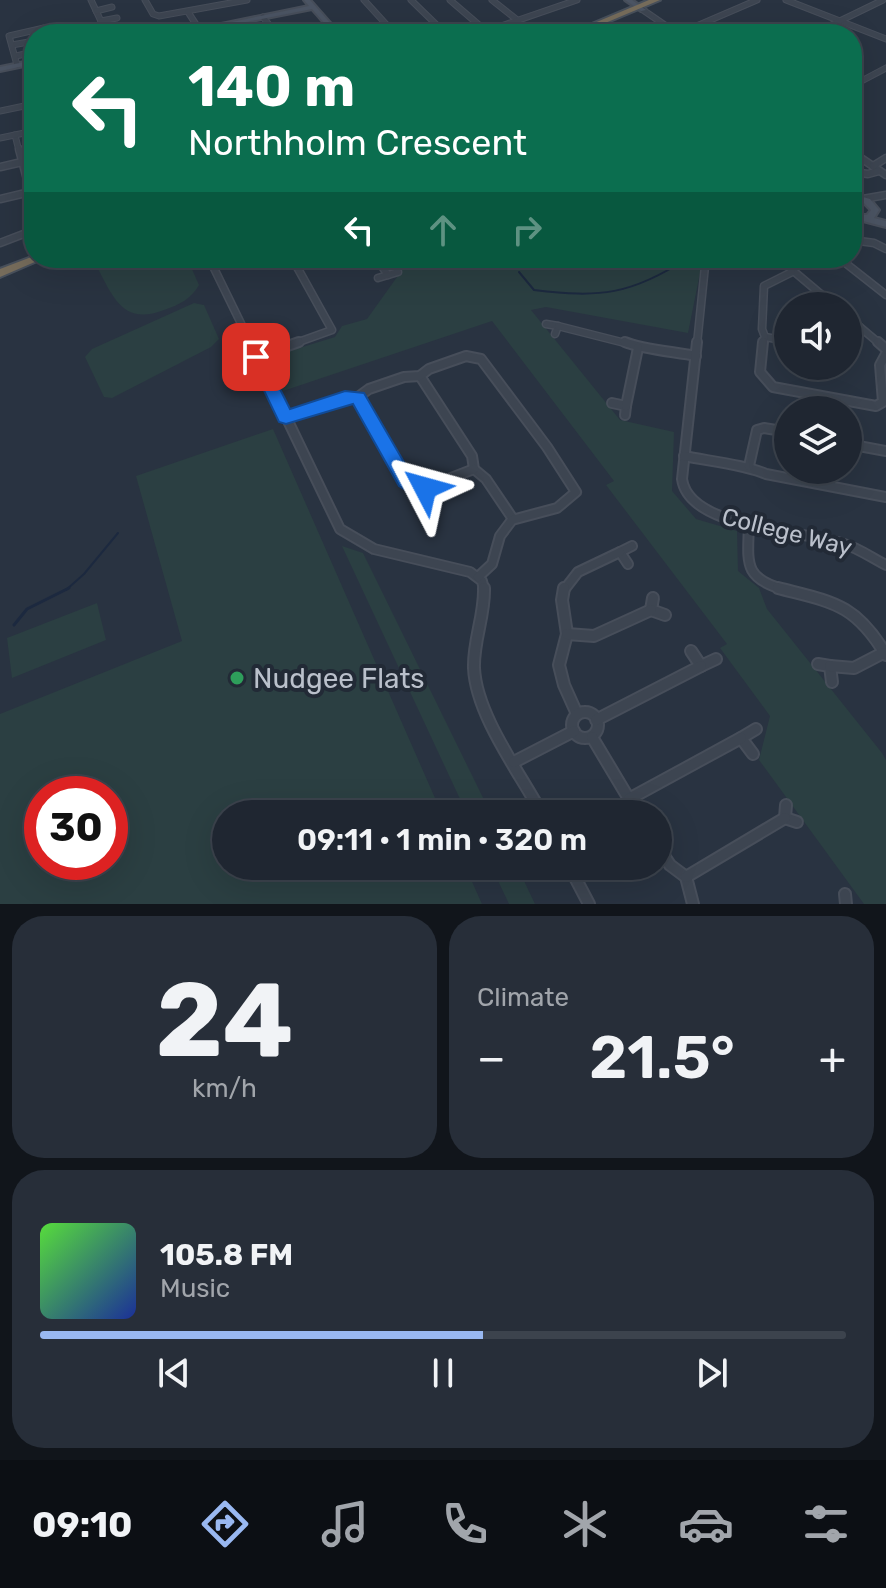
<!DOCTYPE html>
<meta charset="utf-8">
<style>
body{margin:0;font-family:Rubik,sans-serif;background:#272e39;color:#f1f3f6;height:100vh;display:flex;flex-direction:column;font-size:30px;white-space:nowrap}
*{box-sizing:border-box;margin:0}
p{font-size:26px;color:#a1a5ab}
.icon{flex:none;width:44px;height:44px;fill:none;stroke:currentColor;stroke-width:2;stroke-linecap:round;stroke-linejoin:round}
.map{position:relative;height:904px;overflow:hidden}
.panel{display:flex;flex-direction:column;gap:12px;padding:12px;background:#11151b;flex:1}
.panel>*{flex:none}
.hud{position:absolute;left:24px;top:24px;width:838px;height:244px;border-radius:32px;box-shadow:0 8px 32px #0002,0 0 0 2px #3c434d;background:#0b6e4f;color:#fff;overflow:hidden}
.buttons{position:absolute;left:774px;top:292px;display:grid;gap:16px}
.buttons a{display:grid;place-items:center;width:88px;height:88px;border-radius:50%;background:#1f2631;box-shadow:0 8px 32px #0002,0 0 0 2px #3c434d;font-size:40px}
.speed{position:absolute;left:24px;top:776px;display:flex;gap:16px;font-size:40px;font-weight:700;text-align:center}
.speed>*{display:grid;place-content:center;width:104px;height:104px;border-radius:50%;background:#1f2631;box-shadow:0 8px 32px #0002,0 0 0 2px #3c434d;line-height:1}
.speed .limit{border:12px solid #d22;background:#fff;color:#111}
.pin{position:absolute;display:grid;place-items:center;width:68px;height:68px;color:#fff;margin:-34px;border-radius:16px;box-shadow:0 4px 12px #0006}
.me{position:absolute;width:88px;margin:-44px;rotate:309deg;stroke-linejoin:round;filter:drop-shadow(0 0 6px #0008)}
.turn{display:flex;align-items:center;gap:28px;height:168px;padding:0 32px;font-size:36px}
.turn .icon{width:104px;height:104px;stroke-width:2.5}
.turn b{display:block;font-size:56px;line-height:68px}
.lanes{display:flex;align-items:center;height:76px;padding:0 32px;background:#0003;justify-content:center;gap:40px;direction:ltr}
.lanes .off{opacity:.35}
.big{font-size:60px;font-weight:600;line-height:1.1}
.panel .card{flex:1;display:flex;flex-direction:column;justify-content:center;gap:12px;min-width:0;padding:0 28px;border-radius:32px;background:#272e39}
.panel .dial{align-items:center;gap:0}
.dial b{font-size:104px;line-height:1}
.song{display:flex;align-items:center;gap:24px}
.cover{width:96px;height:96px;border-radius:12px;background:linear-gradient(135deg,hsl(110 70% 55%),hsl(230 70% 35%))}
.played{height:8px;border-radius:4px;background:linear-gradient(90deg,#99b8f1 55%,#3c434d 55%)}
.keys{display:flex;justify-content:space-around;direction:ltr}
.heat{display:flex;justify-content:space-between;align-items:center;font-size:44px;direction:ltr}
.panel .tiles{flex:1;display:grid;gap:12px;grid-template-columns:1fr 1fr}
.card:last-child{grid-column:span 2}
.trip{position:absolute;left:212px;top:800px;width:460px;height:80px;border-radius:40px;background:#1f2631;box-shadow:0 8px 32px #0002,0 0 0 2px #3c434d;font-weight:600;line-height:80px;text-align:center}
.menu{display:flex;height:128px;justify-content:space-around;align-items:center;background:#0c0f14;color:#a1a5ab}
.menu .icon{width:56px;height:56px}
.menu .selected{color:#99b8f1}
.menu b{font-size:36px;color:#f1f3f6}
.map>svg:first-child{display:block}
.green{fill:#2b3f42;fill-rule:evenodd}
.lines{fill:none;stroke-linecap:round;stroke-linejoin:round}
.stream-far1{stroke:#1c293f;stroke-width:2}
.stream{stroke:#1c293f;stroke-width:3}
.street-far3-casing{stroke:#474e5a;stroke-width:7}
.street-far2-casing{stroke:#474e5a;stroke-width:9}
.street-far1-casing{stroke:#474e5a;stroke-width:12}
.street-casing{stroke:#474e5a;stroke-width:14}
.secondary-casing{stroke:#474e5a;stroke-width:4}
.highway-casing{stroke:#48505b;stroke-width:4}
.street-far3{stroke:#3d4551;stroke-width:5}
.street-far2{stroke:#3d4551;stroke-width:6}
.street-far1{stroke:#3d4551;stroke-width:8}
.street{stroke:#3d4551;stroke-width:10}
.secondary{fill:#4b5463;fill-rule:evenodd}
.highway{fill:#766c5b;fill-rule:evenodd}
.route{fill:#1a73e8;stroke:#114b97;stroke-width:2}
.leisure-dot{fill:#2e9e5b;stroke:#222a36;stroke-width:3}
.labels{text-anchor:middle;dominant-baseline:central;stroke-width:8;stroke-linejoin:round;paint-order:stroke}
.street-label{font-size:24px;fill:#bac0cb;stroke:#222a36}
.near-poi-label{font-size:28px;fill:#bac0cb;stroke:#222a36;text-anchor:start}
</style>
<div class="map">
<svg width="886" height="904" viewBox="0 0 886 904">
<rect width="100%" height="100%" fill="#293341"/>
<g class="green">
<path d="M 99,258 L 187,258 L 199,285 C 191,299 179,305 164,310 C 123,326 113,297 96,265 Z"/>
<path d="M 441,258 L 703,258 L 688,333 L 546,307 L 531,310 L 620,420 L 674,432 L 672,491 L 696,519 L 737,531 L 738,571 L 759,588 L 767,609 L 882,753 L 886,760 L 886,904 L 864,904 L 759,760 L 770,716 L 720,648 L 727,644 L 606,485 L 614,481 L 492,321 L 283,391 L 267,358 L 335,337 L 342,326 L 367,319 L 402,270 Z"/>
<path d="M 194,303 L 204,305 L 219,339 L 211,347 L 112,398 L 104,397 L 85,357 L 92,349 Z"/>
<path d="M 273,429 L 442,814 L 226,814 L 226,866 L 465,866 L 482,904 L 0,904 L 0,714 L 182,641 L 136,476 ZM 42,794 L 110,794 L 110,862 L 42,862 Z"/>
<path d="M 342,546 L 363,553 L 491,814 L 467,814 Z"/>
<path d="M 97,603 L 106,640 L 12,678 L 7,638 Z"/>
<path d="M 491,866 L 517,866 L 535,904 L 509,904 Z"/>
</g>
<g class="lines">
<g class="stream-far1">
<path d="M 519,272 L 534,290 C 600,298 631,295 688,258"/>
<path d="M 66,590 L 84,574 L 118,533"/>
</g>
<path class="stream" d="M 14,625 L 27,609 L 69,588"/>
<defs>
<g id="street-far3">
<path d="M 91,0 L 107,34"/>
<path d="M 145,0 L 153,14 L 159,16 L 247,0"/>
<path d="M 364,0 L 395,34"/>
<path d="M 411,0 L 446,34"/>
<path d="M 450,0 L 486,31"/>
<path d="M 492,0 L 516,19"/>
<path d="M 786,0 L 886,39"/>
<path d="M 643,10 L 678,34"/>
<path d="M 96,11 L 112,7"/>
<path d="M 188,12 L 199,29"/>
<path d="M 263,17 L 276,34"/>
<path d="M 101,21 L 117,18"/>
<path d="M 219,26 L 225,34"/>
<path d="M 478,34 L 577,0"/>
<path d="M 678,34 L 757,0"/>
<path d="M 813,34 L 883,0"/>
<path d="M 12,45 L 34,41"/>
<path d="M 16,56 L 34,52"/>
<path d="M 17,65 L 9,36 L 44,28 L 49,34"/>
<path d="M 27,84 L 34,83"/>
<path d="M 852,86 L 886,68"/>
<path d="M 0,111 L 34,104"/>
<path d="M 15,135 L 19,151"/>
<path d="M 0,138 L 34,131"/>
</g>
<g id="street-far2">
<path d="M 19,149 L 34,206"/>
<path d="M 852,152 L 886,175"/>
<path d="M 873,166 L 886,158"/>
<path d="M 0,167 L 22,162"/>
<path d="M 852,172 L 868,174 L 879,171"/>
<path d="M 0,199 L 30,192"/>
<path d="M 863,199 L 886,195"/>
<path d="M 852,240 L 874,243 L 886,249"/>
<path d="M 0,243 L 34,230"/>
<path d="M 209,258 L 251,344"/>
<path d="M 292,258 L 332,330 L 293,344"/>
<path d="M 376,258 L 388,275"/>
<path d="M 778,258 L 835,306"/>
<path d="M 839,258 L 886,295"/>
<path d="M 378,278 L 398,272"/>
<path d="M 848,317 L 880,344"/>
<path d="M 546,324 L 558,326 L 555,334"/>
<path d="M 558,326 L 629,344"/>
<path d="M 765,337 L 788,341"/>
<path d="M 697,344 L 705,266 L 709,258"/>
<path d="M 762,344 L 765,337 L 762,329 L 764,286 L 792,272"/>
</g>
<g id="street-far1">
<path d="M 250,342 L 340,529 L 374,549 L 470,572 L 482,581 L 484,590"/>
<path d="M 625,342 C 640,349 676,352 696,356"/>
<path d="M 697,342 L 682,479 C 689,529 801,530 841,543 C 857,547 872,558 886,565"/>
<path d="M 763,342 L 760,372 L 773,387 L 876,406 L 883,402 L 880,365 L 886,354"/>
<path d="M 878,342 L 886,349"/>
<path d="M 256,357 L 299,342"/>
<path d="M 420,376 L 472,456 L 474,469 L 486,479 L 513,519"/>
<path d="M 358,397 L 410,486 L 425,488 L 474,469"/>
<path d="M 612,403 L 626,406 L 625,415"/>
<path d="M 626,406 L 638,348"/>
<path d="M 286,418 L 345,397 L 358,397 L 369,389 L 404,377 L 420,376 L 429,369 L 466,356 L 481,359 L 547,447 L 576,492 L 557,508 L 512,520 L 500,536 L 492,564 L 478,577"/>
<path d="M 848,444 L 886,451"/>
<path d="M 684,456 C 709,461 746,465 766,474 L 886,497"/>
<path d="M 749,466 L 757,430 L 764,428 L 788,432"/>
<path d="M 749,523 C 748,562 742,579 786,590"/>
<path d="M 628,564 L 620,552 L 632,546"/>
<path d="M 564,590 L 578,572 L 620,552"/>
</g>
<g id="street">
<path d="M 484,588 C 485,615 473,641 474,668 C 476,715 520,773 542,814"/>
<path d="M 564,588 L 562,600 L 567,634 L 559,665 L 564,685 L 577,714"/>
<path d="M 778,588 C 832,602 855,603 886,655"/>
<path d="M 653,598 L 651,610 L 665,615"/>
<path d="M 567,634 L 594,636 L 651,610"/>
<path d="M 691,651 L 701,666 L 716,659"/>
<path d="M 818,664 L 830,666 L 832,682"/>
<path d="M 830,666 L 854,668 L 883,653"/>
<circle cx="585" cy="725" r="13"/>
<path d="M 596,720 L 701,666"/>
<path d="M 592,737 L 638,814"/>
<path d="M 753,754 L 741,738 L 756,729"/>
<path d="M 514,762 L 574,731"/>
<path d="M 629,799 L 741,738"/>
<path d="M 786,805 L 785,818 L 797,822"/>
<path d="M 658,847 L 670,865 L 686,877 L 693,904"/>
<path d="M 569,866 L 589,904"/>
<path d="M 686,877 L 785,818"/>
<path d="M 845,894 L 846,904"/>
</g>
<g id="secondary">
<path d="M 304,0 L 310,0 L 340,34 L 334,34 L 312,9 L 186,34 L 173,34 L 309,6 Z"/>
<path d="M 625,0 L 632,0 L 646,10 L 641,11 Z"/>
<path d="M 34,60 L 34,64 L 0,71 L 0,67 Z"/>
<path d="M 852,194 L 870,199 L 879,210 L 874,218 L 886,221 L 886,227 L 863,221 L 852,221 L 852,215 L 867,215 L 871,210 L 864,203 L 852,199 Z"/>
</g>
<g id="highway">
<path d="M 649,0 L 660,0 L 579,34 L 568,34 Z"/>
<path d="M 34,256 L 34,258 L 44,258 L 0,277 L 0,269 Z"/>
</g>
</defs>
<use href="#street-far3" class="street-far3-casing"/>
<use href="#street-far2" class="street-far2-casing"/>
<use href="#street-far1" class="street-far1-casing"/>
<use href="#street" class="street-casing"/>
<use href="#secondary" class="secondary-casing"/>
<use href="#highway" class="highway-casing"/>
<use href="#street-far3" class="street-far3"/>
<use href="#street-far2" class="street-far2"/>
<use href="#street-far1" class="street-far1"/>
<use href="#street" class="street"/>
<use href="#secondary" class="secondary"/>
<use href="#highway" class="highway"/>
</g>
<path class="route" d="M 256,351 L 264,357 L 290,409 L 345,391 L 364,393 L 412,476 L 431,482 L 434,488 L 431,493 L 414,495 L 399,486 L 353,404 L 286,424 L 279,422 L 248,357 Z"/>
<circle class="leisure-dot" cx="237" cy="678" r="8"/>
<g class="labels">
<g class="street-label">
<text transform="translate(787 532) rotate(14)">College Way</text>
</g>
<g class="near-poi-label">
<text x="253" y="678">Nudgee Flats</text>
</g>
</g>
</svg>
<div class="buttons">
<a><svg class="icon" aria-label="sound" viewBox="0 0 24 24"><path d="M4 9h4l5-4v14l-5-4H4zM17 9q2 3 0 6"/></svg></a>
<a><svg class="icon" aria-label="layers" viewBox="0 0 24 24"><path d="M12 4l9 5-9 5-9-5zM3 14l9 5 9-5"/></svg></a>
</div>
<div class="speed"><div class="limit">30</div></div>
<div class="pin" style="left:256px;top:357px;background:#d93025"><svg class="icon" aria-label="arrive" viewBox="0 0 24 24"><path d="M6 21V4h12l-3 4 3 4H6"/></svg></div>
<svg class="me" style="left:425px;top:488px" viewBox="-20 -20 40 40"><path d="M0-17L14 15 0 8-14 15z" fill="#1a73e8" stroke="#fff" stroke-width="4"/></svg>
<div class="trip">09:11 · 1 min · 320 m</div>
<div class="hud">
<div class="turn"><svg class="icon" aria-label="left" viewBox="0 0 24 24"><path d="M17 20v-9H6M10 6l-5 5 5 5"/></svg><div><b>140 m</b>Northholm Crescent</div></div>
<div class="lanes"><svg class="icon" aria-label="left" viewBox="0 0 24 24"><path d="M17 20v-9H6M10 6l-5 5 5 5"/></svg><svg class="icon off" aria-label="ahead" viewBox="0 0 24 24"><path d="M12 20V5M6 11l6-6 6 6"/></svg><svg class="icon off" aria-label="right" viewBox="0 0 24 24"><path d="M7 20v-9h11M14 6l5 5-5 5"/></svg></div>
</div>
</div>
<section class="panel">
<div class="tiles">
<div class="card dial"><b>24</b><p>km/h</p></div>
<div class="card"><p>Climate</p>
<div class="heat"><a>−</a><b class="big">21.5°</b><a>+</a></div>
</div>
<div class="card">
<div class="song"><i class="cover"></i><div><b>105.8 FM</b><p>Music</p></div></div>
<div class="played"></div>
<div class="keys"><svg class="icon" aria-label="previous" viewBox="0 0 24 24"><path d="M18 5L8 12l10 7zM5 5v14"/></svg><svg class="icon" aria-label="pause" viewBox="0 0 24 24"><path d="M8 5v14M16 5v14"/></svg><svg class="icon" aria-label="next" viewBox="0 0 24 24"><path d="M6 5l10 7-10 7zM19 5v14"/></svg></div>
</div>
</div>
</section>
<nav class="menu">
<b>09:10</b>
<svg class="icon selected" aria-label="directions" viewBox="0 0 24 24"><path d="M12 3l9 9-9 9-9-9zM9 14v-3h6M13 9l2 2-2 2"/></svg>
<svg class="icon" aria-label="music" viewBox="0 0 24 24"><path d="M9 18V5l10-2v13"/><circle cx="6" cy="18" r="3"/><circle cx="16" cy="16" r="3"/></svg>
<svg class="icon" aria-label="phone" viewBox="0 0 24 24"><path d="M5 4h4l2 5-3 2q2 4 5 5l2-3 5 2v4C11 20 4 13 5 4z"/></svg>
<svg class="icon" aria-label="climate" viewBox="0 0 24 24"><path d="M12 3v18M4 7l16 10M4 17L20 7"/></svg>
<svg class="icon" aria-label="car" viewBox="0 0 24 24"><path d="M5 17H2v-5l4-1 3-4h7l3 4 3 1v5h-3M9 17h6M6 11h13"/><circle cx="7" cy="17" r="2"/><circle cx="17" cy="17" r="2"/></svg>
<svg class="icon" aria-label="filters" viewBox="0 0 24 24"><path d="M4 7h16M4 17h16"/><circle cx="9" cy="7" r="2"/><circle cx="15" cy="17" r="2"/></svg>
</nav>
